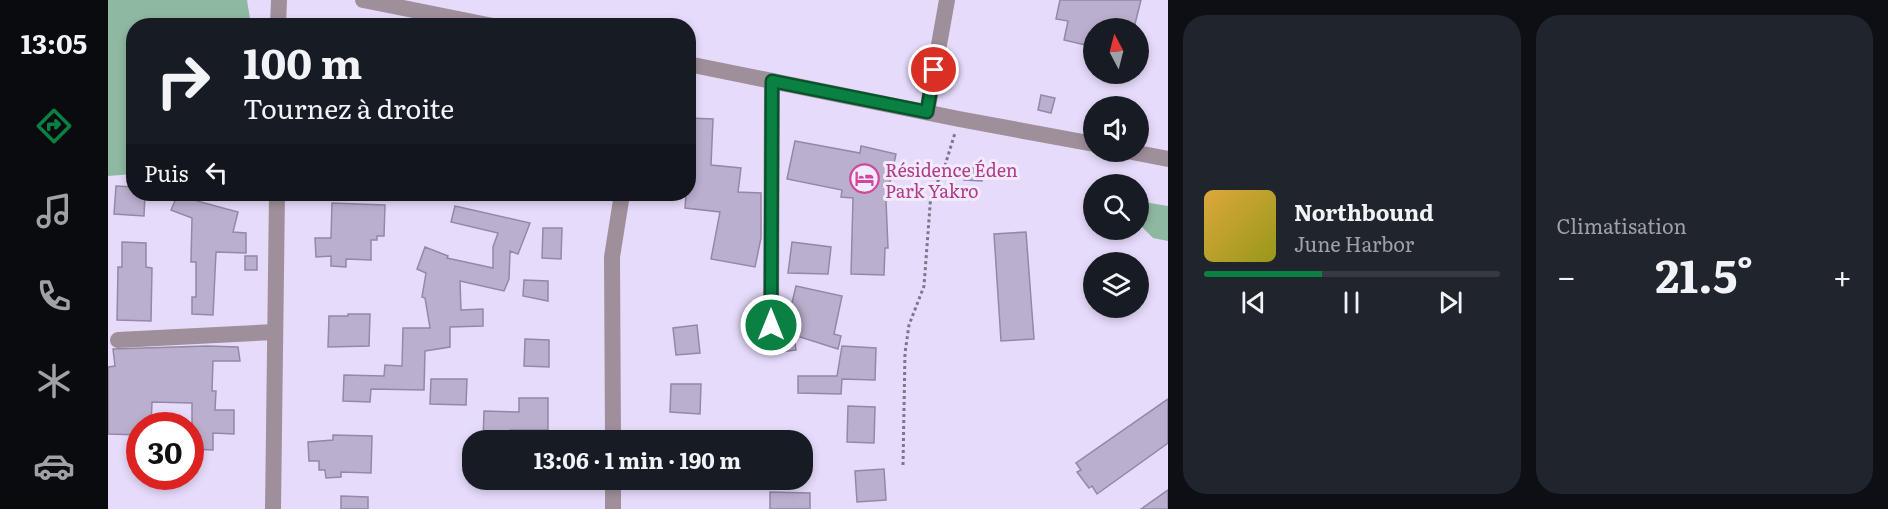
<!DOCTYPE html>
<html lang="fr">
<meta charset="utf-8">
<style>
body{margin:0;font-family:Literata,serif;background:#20242c;color:#f1f3f6;height:100vh;display:flex;flex-direction:column;font-size:22px;white-space:nowrap}
*{box-sizing:border-box;margin:0}
p{font-size:20px;color:#9ea1a6}
.icon{flex:none;width:33px;height:33px;fill:none;stroke:currentColor;stroke-width:2;stroke-linecap:round;stroke-linejoin:round}
.map{position:relative;flex:1;overflow:hidden}
.panel{display:flex;flex-direction:column;gap:15px;padding:15px;background:#0d0f14;width:720px}
.panel>*{flex:none}
.top-card{position:absolute;left:18px;top:18px;width:570px;height:183px;border-radius:24px;box-shadow:0 3px 9px #0003;background:#171b24;color:#f1f3f6;overflow:hidden}
.needle{width:39px;rotate:353deg}
.fabs{position:absolute;left:975px;top:18px;display:grid;gap:12px}
.fabs a{display:grid;place-items:center;width:66px;height:66px;border-radius:50%;background:#171b24;box-shadow:0 3px 9px #0003;font-size:30px}
.speed{position:absolute;left:18px;top:412px;display:flex;gap:12px;font-size:30px;font-weight:700;text-align:center}
.speed>*{display:grid;place-content:center;width:78px;height:78px;border-radius:50%;background:#171b24;box-shadow:0 3px 9px #0003;line-height:1}
.speed .limit{border:9px solid #d22;background:#fff;color:#111}
.pin{position:absolute;display:grid;place-items:center;width:51px;height:51px;color:#fff;margin:-26px;border:3px solid #fff;border-radius:50%;box-shadow:0 2px 6px #0007}
.me{position:absolute;width:66px;margin:-33px;rotate:0deg;stroke-linejoin:round;filter:drop-shadow(0 0 4px #0008)}
.turn{display:flex;align-items:center;gap:21px;height:126px;padding:0 18px;font-size:27px}
.turn .icon{width:78px;height:78px;stroke-width:2.5}
.turn b{display:block;font-size:42px;line-height:51px}
.then{display:flex;align-items:center;height:57px;padding:0 18px;background:#0003;gap:12px;font-size:22px}
.big{font-size:45px;font-weight:700;line-height:1.1}
.panel .card{flex:1;display:flex;flex-direction:column;justify-content:center;gap:9px;min-width:0;padding:0 21px;border-radius:24px;background:#20242c}
.song{display:flex;align-items:center;gap:18px}
.cover{width:72px;height:72px;border-radius:9px;background:linear-gradient(135deg,hsl(40 70% 55%),hsl(60 70% 35%))}
.played{height:6px;border-radius:3px;background:linear-gradient(90deg,#0b8043 40%,#363941 40%)}
.keys{display:flex;justify-content:space-around;direction:ltr}
.heat{display:flex;justify-content:space-between;align-items:center;font-size:33px;direction:ltr}
.panel .tiles{flex:1;display:grid;gap:15px;grid-template-columns:repeat(2,1fr)}
.trip{position:absolute;left:354px;top:430px;width:351px;height:60px;border-radius:24px;background:#171b24;box-shadow:0 3px 9px #0003;font-weight:700;line-height:60px;text-align:center}
main{display:flex;flex:1;min-height:0}
.dock{display:flex;flex-direction:column;width:108px;justify-content:space-around;align-items:center;background:#090b0e;color:#9ea1a6}
.dock .icon{width:42px;height:42px}
.dock .selected{color:#0b8043}
.dock b{font-size:27px;color:#f1f3f6}
.map>svg:first-child{display:block}
.forest{fill:#8fb8a2}
.building{fill:#bbafce;stroke:#9488a6;stroke-width:1.5}
.lines{fill:none;stroke-linecap:round;stroke-linejoin:round}
.path{stroke:#7e758b;stroke-width:3;stroke-dasharray:3 3;stroke-linecap:butt}
.minor{stroke:#9f8f9b;stroke-width:16}
.tertiary{stroke:#9f8f9b;stroke-width:16}
.route-casing{stroke:#07532c;stroke-width:15}
.route{stroke:#0b8043;stroke-width:10}
.labels{text-anchor:middle;dominant-baseline:central;stroke-width:6;stroke-linejoin:round;paint-order:stroke}
.hotel-label{font-size:18px;fill:#b23c85;stroke:#f2ebfe;text-anchor:start}
</style>
<main>
<nav class="dock">
<b>13:05</b>
<svg class="icon selected" aria-label="directions" viewBox="0 0 24 24"><path d="M12 3l9 9-9 9-9-9zM9 14v-3h6M13 9l2 2-2 2"/></svg>
<svg class="icon" aria-label="music" viewBox="0 0 24 24"><path d="M9 18V5l10-2v13"/><circle cx="6" cy="18" r="3"/><circle cx="16" cy="16" r="3"/></svg>
<svg class="icon" aria-label="phone" viewBox="0 0 24 24"><path d="M5 4h4l2 5-3 2q2 4 5 5l2-3 5 2v4C11 20 4 13 5 4z"/></svg>
<svg class="icon" aria-label="climate" viewBox="0 0 24 24"><path d="M12 3v18M4 7l16 10M4 17L20 7"/></svg>
<svg class="icon" aria-label="car" viewBox="0 0 24 24"><path d="M5 17H2v-5l4-1 3-4h7l3 4 3 1v5h-3M9 17h6M6 11h13"/><circle cx="7" cy="17" r="2"/><circle cx="17" cy="17" r="2"/></svg>
</nav>
<div class="map">
<svg width="1060" height="509" viewBox="0 0 1060 509">
<rect width="100%" height="100%" fill="#e7dbfb"/>
<g class="forest">
<path d="M 0,0 L 139,0 L 143,25 L 26,26 L 25,174 L 0,176 Z"/>
<path d="M 1030,201 L 1060,206 L 1060,241 L 1045,238 L 1031,224 Z"/>
</g>
<g class="building">
<path d="M 952,0 L 1033,0 L 1026,28 L 986,28 L 986,47 L 956,40 L 960,21 L 948,19 Z"/>
<path d="M 933,95 L 947,98 L 943,113 L 930,110 Z"/>
<path d="M 580,118 L 605,119 L 603,165 L 633,168 L 630,192 L 653,193 L 653,238 L 647,267 L 603,259 L 612,212 L 577,208 L 578,194 L 580,194 Z"/>
<path d="M 687,141 L 752,153 L 753,146 L 788,154 L 778,200 L 780,248 L 777,248 L 776,275 L 743,274 L 745,198 L 733,197 L 734,190 L 679,179 Z"/>
<path d="M 856,168 L 874,168 L 874,181 L 856,180 Z"/>
<path d="M 8,186 L 26,187 L 26,194 L 37,194 L 36,216 L 6,214 Z"/>
<path d="M 70,194 L 77,194 L 90,199 L 89,201 L 130,212 L 125,232 L 138,233 L 138,253 L 108,252 L 105,315 L 84,314 L 84,297 L 88,297 L 88,262 L 83,262 L 84,218 L 63,210 Z"/>
<path d="M 224,203 L 277,205 L 276,236 L 269,236 L 269,240 L 263,240 L 263,260 L 238,259 L 238,267 L 223,266 L 223,256 L 208,257 L 207,238 L 223,238 Z"/>
<path d="M 347,206 L 422,223 L 410,254 L 402,251 L 401,279 L 396,291 L 352,281 L 353,310 L 375,309 L 375,326 L 342,327 L 342,347 L 317,351 L 316,390 L 263,389 L 262,402 L 235,401 L 236,375 L 276,376 L 277,365 L 294,366 L 295,328 L 322,328 L 317,298 L 314,297 L 318,273 L 309,269 L 317,247 L 340,256 L 339,258 L 385,268 L 385,247 L 390,233 L 343,222 Z"/>
<path d="M 435,228 L 454,228 L 453,259 L 434,258 Z"/>
<path d="M 918,232 L 926,339 L 893,341 L 886,234 Z"/>
<path d="M 14,242 L 38,243 L 38,267 L 44,268 L 43,321 L 9,320 L 10,267 L 14,267 Z"/>
<path d="M 684,242 L 723,247 L 720,274 L 680,273 Z"/>
<rect x="137" y="256" width="12" height="14"/>
<path d="M 416,280 L 440,281 L 440,301 L 415,296 Z"/>
<path d="M 688,286 L 734,296 L 726,334 L 733,336 L 730,349 L 686,335 L 688,350 L 671,352 L 669,336 L 683,334 L 677,332 Z"/>
<path d="M 240,314 L 262,314 L 261,346 L 220,347 L 221,316 L 240,316 Z"/>
<path d="M 589,325 L 592,353 L 568,355 L 565,328 Z"/>
<path d="M 417,339 L 441,340 L 441,367 L 416,366 Z"/>
<path d="M 99,346 L 130,347 L 132,361 L 105,361 L 104,391 L 108,391 L 107,410 L 126,410 L 126,434 L 105,433 L 105,450 L 84,449 L 84,403 L 44,402 L 43,426 L 32,426 L 32,435 L 0,434 L 0,367 L 7,366 L 5,349 Z"/>
<path d="M 734,346 L 768,348 L 767,380 L 734,379 L 733,394 L 690,393 L 690,376 L 729,376 Z"/>
<path d="M 323,379 L 359,379 L 358,405 L 322,404 Z"/>
<path d="M 563,384 L 593,384 L 592,414 L 562,412 Z"/>
<path d="M 411,398 L 440,398 L 440,430 L 402,430 L 402,441 L 375,441 L 376,411 L 411,412 Z"/>
<path d="M 1060,399 L 1060,443 L 989,494 L 984,486 L 981,488 L 969,472 L 973,470 L 968,463 Z"/>
<path d="M 740,406 L 767,407 L 766,443 L 739,442 Z"/>
<path d="M 225,435 L 264,436 L 263,473 L 233,472 L 233,477 L 218,478 L 217,470 L 211,470 L 211,461 L 201,461 L 200,442 L 225,440 Z"/>
<path d="M 776,469 L 778,500 L 749,502 L 747,471 Z"/>
<path d="M 1060,490 L 1060,509 L 1033,509 Z"/>
<path d="M 662,492 L 702,493 L 702,509 L 662,509 Z"/>
<path d="M 233,496 L 260,497 L 260,509 L 233,509 Z"/>
</g>
<g class="lines">
<path class="path" d="M 795,465 L 797,353 L 801,325 L 816,286 L 823,193 L 835,172 L 847,133"/>
<g class="minor">
<path d="M 170,26 L 171,0"/>
<path d="M 819,112 L 839,0"/>
<path d="M 663,325 L 664,81"/>
<path d="M 10,340 L 167,332"/>
<path d="M 505,441 L 504,257 L 514,194"/>
<path d="M 505,480 L 505,509"/>
<path d="M 165,509 L 169,194"/>
</g>
<g class="tertiary">
<path d="M 255,0 L 385,26"/>
<path d="M 580,64 L 851,119 L 986,144"/>
<path d="M 1024,152 L 1060,159"/>
</g>
</g>
<g class="lines">
<defs>
<path id="route" d="M 663,325 L 664,81 L 819,112 L 826,70"/>
</defs>
<use href="#route" class="route-casing"/>
<use href="#route" class="route"/>
</g>
<defs>
<symbol id="hotel-ring" viewBox="-11 -11 22 22"><circle r="9.5" fill="#f2ebfe" stroke="#d1479c" stroke-width="1.5"/><path d="M-6-4.5h1.5V1H6V5H4.5V3h-9V5H-6ZM-4 0a1.8 1.8 0 1 1 3.6 0ZM.5 0V-2.5h3Q6-2.5 6 0Z" fill="#d1479c"/></symbol>
</defs>
<g fill-rule="evenodd">
<use href="#hotel-ring" x="740" y="162" width="33" height="33"/>
</g>
<g class="labels">
<g class="hotel-label">
<text x="777" y="169">Résidence Éden<tspan x="777" dy="21">Park Yakro</tspan></text>
</g>
</g>
</svg>
<div class="fabs">
<a><svg class="needle" viewBox="-14 -14 28 28"><path d="M0-13l5 13h-10z" fill="#e53935"/><path d="M0 13l5-13h-10z" fill="#9ea1a6"/></svg></a>
<a><svg class="icon" aria-label="sound" viewBox="0 0 24 24"><path d="M4 9h4l5-4v14l-5-4H4zM17 9q2 3 0 6"/></svg></a>
<a><svg class="icon" aria-label="search" viewBox="0 0 24 24"><circle cx="10" cy="10" r="6"/><path d="M15 15l6 6"/></svg></a>
<a><svg class="icon" aria-label="layers" viewBox="0 0 24 24"><path d="M12 4l9 5-9 5-9-5zM3 14l9 5 9-5"/></svg></a>
</div>
<div class="speed"><div class="limit">30</div></div>
<div class="pin" style="left:826px;top:70px;background:#d93025"><svg class="icon" aria-label="arrive" viewBox="0 0 24 24"><path d="M6 21V4h12l-3 4 3 4H6"/></svg></div>
<svg class="me" style="left:663px;top:325px" viewBox="-20 -20 40 40"><circle r="17" fill="#0b8043" stroke="#fff" stroke-width="3"/><path d="M0-11L8 9 0 5-8 9z" fill="#fff"/></svg>
<div class="trip">13:06 · 1 min · 190 m</div>
<div class="top-card">
<div class="turn"><svg class="icon" aria-label="right" viewBox="0 0 24 24"><path d="M7 20v-9h11M14 6l5 5-5 5"/></svg><div><b>100 m</b>Tournez à droite</div></div>
<div class="then">Puis<svg class="icon" aria-label="left" viewBox="0 0 24 24"><path d="M17 20v-9H6M10 6l-5 5 5 5"/></svg></div>
</div>
</div>
<section class="panel">
<div class="tiles">
<div class="card">
<div class="song"><i class="cover"></i><div><b>Northbound</b><p>June Harbor</p></div></div>
<div class="played"></div>
<div class="keys"><svg class="icon" aria-label="previous" viewBox="0 0 24 24"><path d="M18 5L8 12l10 7zM5 5v14"/></svg><svg class="icon" aria-label="pause" viewBox="0 0 24 24"><path d="M8 5v14M16 5v14"/></svg><svg class="icon" aria-label="next" viewBox="0 0 24 24"><path d="M6 5l10 7-10 7zM19 5v14"/></svg></div>
</div>
<div class="card"><p>Climatisation</p>
<div class="heat"><a>−</a><b class="big">21.5°</b><a>+</a></div>
</div>
</div>
</section>
</main>
